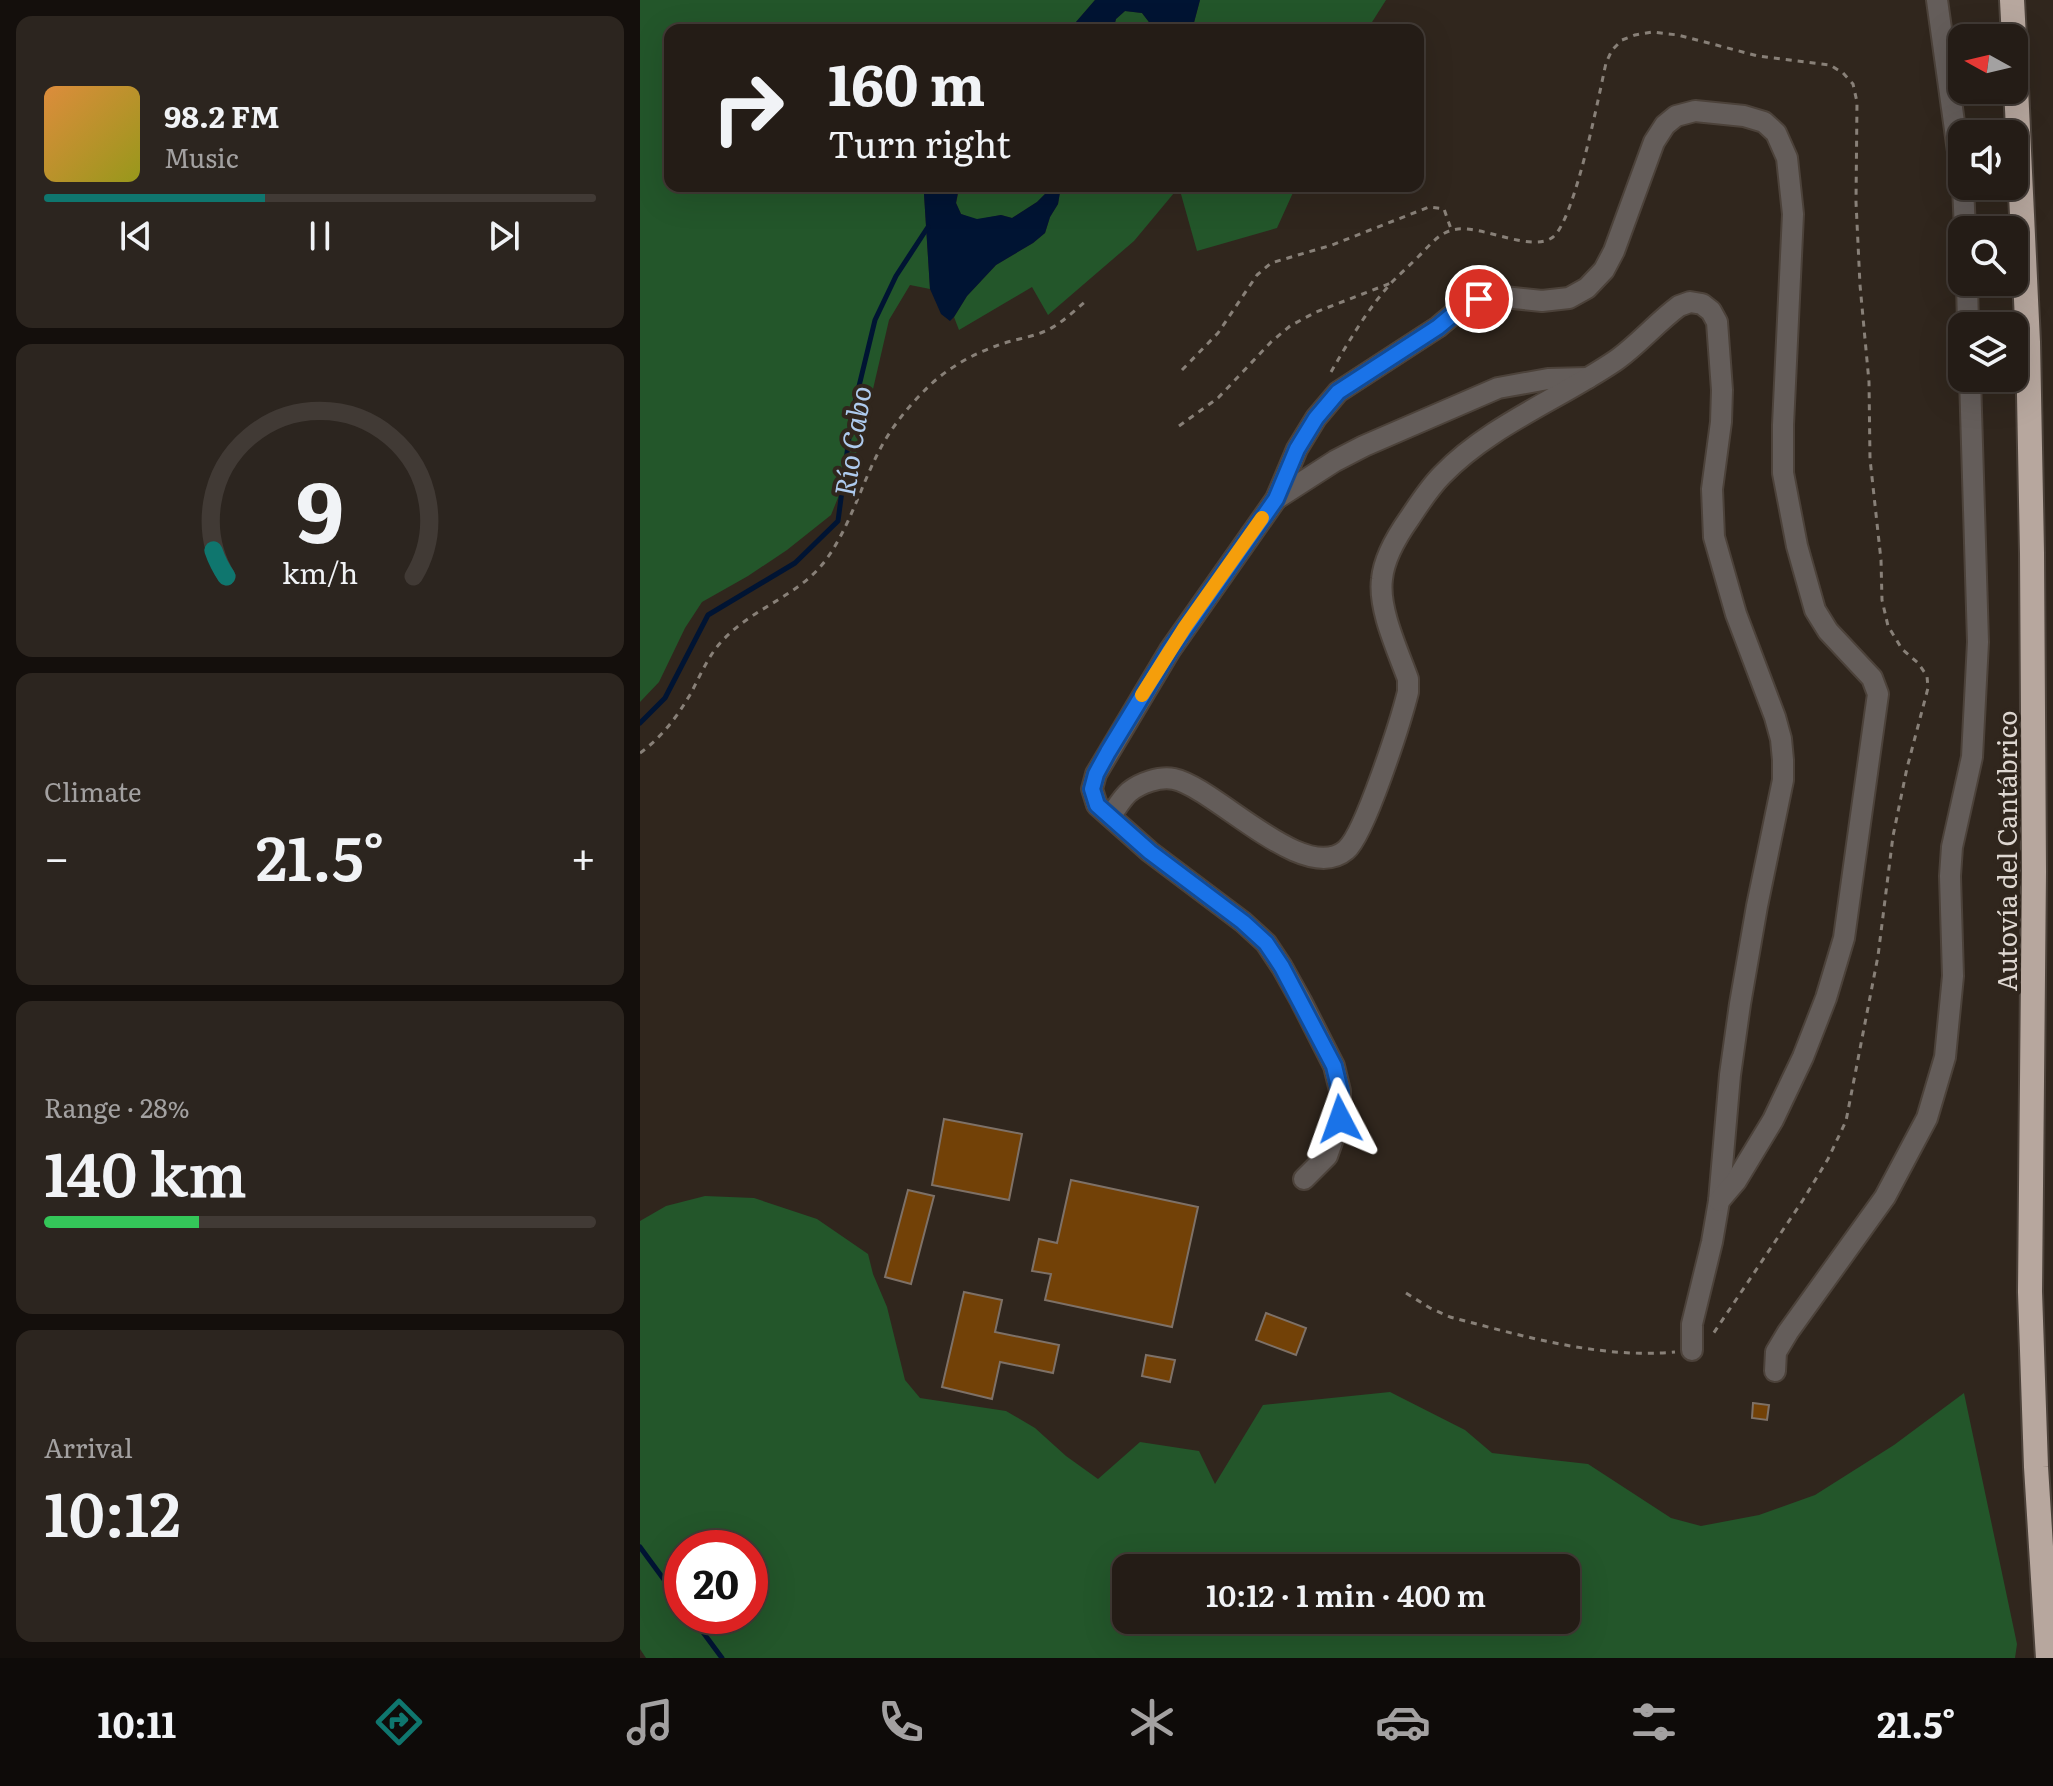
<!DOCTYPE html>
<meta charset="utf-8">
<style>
body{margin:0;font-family:Literata,serif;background:#2c251f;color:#f1f3f6;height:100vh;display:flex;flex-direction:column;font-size:30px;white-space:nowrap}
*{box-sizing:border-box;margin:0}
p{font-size:26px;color:#a3a1a1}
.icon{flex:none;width:44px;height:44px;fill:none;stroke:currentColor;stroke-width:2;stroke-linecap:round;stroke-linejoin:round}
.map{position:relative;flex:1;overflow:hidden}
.details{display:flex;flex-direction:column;gap:16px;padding:16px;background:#140f0c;width:640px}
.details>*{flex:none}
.banner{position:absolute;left:24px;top:24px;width:760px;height:168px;border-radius:16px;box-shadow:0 8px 32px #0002,0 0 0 2px #413a35;background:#241c16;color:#f1f3f6;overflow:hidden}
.needle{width:52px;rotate:278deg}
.controls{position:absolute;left:1308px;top:24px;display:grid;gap:16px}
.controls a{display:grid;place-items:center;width:80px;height:80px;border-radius:16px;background:#241c16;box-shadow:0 8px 32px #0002,0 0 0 2px #413a35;font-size:40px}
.speed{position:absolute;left:24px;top:1530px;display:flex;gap:16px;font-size:40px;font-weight:700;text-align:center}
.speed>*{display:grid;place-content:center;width:104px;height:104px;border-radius:50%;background:#241c16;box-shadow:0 8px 32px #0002,0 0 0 2px #413a35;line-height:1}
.speed .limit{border:12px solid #d22;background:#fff;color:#111}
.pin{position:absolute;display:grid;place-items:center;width:68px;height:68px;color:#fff;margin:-34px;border:4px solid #fff;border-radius:50%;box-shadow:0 2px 8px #0007}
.me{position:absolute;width:88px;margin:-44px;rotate:356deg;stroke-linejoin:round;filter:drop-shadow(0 0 6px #0008)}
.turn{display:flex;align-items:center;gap:28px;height:168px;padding:0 32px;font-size:36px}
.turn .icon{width:104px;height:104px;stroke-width:2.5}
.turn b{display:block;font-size:56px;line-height:68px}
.big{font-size:60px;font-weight:600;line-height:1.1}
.details .tile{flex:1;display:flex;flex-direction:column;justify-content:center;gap:12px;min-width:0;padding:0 28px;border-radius:16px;background:#2c251f}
.details .dial{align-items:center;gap:0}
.dial svg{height:208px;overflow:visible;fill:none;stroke:#413a35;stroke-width:7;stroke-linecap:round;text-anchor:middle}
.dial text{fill:#f1f3f6;stroke:none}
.song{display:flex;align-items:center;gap:24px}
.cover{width:96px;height:96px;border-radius:12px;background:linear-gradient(135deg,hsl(30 70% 55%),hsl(60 70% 35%))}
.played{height:8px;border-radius:4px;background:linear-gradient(90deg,#0f766e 40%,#413a35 40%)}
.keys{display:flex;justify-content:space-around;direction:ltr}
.heat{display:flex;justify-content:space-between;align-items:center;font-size:44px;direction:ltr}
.charge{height:12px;border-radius:6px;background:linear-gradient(90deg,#34c759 28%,#413a35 0)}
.trip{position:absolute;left:472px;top:1554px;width:468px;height:80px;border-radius:16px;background:#241c16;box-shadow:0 8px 32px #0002,0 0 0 2px #413a35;font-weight:600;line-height:80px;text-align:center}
.dock{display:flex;height:128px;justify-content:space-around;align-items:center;background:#0e0b09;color:#a3a1a1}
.dock .icon{width:56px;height:56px}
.dock .current{color:#0f766e}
.dock b{font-size:36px;color:#f1f3f6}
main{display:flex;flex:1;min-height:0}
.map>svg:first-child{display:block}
.green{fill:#23562a;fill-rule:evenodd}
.water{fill:#001433}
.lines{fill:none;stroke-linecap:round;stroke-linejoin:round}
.stream{stroke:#001433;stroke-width:5}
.building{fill:#724107;stroke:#7e7167;stroke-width:2}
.minor-casing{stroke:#4c423a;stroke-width:24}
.highway-casing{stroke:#4c423a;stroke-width:28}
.path{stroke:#888078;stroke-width:3;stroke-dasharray:6 6;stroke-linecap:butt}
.minor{stroke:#645d5a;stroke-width:20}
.highway{stroke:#b7a79e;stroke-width:24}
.route-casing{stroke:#114b97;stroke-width:20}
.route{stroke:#1a73e8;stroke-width:14}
.slow{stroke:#f59e0b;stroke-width:14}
.labels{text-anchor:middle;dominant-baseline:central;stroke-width:8;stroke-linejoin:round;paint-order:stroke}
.street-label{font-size:26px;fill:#ded7d1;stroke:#30261d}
.water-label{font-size:28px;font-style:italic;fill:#aecbee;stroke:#30261d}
</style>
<main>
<section class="details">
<div class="tile">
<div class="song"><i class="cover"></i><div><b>98.2 FM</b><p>Music</p></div></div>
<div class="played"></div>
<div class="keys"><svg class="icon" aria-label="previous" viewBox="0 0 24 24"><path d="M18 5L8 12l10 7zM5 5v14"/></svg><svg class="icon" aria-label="pause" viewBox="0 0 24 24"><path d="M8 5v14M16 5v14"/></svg><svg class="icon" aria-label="next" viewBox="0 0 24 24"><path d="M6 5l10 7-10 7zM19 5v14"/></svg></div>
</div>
<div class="tile dial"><svg viewBox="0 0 100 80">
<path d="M14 69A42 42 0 1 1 86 69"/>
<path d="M14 69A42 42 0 0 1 9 59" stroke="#0f766e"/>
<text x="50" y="56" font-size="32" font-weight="700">9</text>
<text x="50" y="72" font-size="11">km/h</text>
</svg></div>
<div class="tile"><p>Climate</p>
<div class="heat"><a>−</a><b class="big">21.5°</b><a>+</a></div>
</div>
<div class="tile"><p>Range · 28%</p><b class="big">140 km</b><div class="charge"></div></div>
<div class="tile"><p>Arrival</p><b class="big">10:12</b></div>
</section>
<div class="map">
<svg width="1413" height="1658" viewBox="0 0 1413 1658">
<rect width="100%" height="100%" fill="#30261d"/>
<g class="green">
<path d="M 0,0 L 455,0 L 436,22 L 426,30 L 30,30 L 30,186 L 288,186 L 284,194 L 290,289 L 270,285 L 249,320 L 221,441 L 191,515 L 147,550 L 108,576 L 62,602 L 45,628 L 19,682 L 0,702 Z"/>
<path d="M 560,0 L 746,0 L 727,30 L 552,30 Z"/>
<path d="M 485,11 L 502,13 L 515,30 L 473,30 L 476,19 Z"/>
<path d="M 320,186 L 413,186 L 397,202 L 372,218 L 361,215 L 336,220 L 321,214 L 316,203 Z"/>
<path d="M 421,186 L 656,186 L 637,228 L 557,251 L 539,187 L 494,241 L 408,315 L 392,287 L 319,330 L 314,317 L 327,296 L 356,265 L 393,243 L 405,233 L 410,217 L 418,204 Z"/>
<path d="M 65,1196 L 114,1198 L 177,1219 L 228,1254 L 233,1274 L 247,1307 L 265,1380 L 280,1398 L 366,1411 L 395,1428 L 426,1456 L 458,1479 L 500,1442 L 559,1451 L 575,1484 L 623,1405 L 750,1392 L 825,1430 L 852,1453 L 948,1464 L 1031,1518 L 1061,1526 L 1119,1515 L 1175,1495 L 1254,1445 L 1324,1393 L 1377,1644 L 1375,1658 L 6,1658 L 0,1649 L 0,1221 L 26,1206 ZM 110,1548 L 110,1616 L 42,1616 L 42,1548 ZM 926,1568 L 926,1620 L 486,1620 L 486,1568 Z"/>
</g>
<g class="water">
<path d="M 455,0 L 560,0 L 552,30 L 515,30 L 502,13 L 485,11 L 476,19 L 473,30 L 426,30 L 436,22 Z"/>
<path d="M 288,186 L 319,186 L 316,203 L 321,214 L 337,219 L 361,215 L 372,218 L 397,202 L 413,186 L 421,186 L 418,204 L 410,217 L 405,233 L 393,243 L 356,265 L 327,296 L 314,317 L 310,321 L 301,314 L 290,289 L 284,194 Z"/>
</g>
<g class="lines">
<g class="stream">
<path d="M 0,723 L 25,698 L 68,615 L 155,563 L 198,521 L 212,415 L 235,320 L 256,276 L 288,227"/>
<path d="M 0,1547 L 42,1604"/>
<path d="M 51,1616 L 82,1658"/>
</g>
</g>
<g class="building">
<path d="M 304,1119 L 382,1134 L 369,1200 L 292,1185 Z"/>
<path d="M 431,1180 L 558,1207 L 532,1327 L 405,1300 L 411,1274 L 392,1271 L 399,1239 L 417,1243 Z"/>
<path d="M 268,1190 L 294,1196 L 271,1284 L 245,1277 Z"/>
<path d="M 324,1292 L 362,1300 L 355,1332 L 419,1345 L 413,1373 L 360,1362 L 352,1399 L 302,1387 Z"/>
<path d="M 626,1313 L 666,1328 L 656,1355 L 616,1340 Z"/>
<path d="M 506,1355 L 535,1360 L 530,1382 L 502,1376 Z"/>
<path d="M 1113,1403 L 1129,1405 L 1127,1420 L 1112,1418 Z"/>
</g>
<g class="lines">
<defs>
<g id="minor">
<path d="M 1297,0 L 1322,180"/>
<path d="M 1323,186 L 1325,230"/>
<path d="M 1327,282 L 1328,326"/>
<path d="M 636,499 L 695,461 L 724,446 L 858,388 L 908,379 L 948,378"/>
<path d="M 470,816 C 476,809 482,798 489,792 C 500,783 520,776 534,779 C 576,788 664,886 706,850 C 725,834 761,720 768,692 L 768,679 C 758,651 738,609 742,579 C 744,558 757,536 769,519 C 779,504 789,488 802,475 C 849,426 919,399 975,361 C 998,345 1016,323 1039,306 L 1050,302 L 1062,304 L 1071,311 L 1077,322 L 1082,390 L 1081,422 L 1072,489 L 1074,537 L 1096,614 L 1135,717 L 1141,739 L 1143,760 L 1143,780 L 1117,906 L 1100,1004 L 1090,1075 L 1079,1201 L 1072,1242 L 1052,1324 L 1052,1350"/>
<path d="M 664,1179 L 687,1156 L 700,1119 L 700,1091 L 694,1066 L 661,1001 L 642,967 L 626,943 L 603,922 L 510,852 L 457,805 L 452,789 L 456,774 L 530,650 L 636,499 L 657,449 L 676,418 L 698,392 L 798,327 L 823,306 L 839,299 L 864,297 L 902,301 L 929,298 L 947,288 L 964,270 L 974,251 L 1014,142 L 1025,125 L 1036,116 L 1055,111 L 1104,116 L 1124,122 L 1136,133 L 1147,158 L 1153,214 L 1143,425 L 1143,473 L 1157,546 L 1175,610 L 1188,631 L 1232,678 L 1238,694 L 1204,938 L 1186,998 L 1163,1057 L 1133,1120 L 1096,1181 L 1079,1201"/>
<path d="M 1135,1371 L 1136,1352 L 1148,1332 L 1245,1197 L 1287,1118 L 1305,1057 L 1313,976 L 1310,876 L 1312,847 L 1332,757 L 1338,642 L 1330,378"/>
</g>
<g id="highway">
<path d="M 1372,0 L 1374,38"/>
<path d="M 1374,45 L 1388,342 L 1392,553 L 1394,871 L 1390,1292 L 1396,1467 L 1408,1658"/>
</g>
</defs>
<use href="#minor" class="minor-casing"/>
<use href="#highway" class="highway-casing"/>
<g class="path">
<path d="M 542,370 L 578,333 L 617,275 L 631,263 L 692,245 L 789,207 L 804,209 L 811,229"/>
<path d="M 691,372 C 709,341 728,308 753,281 C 761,273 770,265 779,256 C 791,244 800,231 818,229 C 844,226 892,253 913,237 C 935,219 959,95 966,63 L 972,50 L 982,40 L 995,35 L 1012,32 L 1038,35 L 1118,56 L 1190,65 L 1203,73 L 1213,84 L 1217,102 L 1216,202 L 1220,285 L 1229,382 L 1230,459 L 1241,560 L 1242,600 L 1248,626 L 1262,649 L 1278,663 L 1287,676 L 1288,688 L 1267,768 L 1253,836 L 1238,956 L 1206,1121 L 1188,1159 L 1163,1200 L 1071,1337"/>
<path d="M 539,426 L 578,398 L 631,342 L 650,326 L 676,312 L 751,283"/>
<path d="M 0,753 C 22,737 37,717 51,693 C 60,676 68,656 82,641 C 115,605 163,596 190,554 C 210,524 221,487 237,455 C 248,432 266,409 284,391 C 303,371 330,355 356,346 C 371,340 388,338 403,332 C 419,326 434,311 447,300"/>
<path d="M 766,1293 L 790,1308 L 810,1317 C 883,1336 959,1359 1035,1352"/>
</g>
<use href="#minor" class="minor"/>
<use href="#highway" class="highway"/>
</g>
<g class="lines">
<defs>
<path id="route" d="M 700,1119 L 700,1091 L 694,1066 L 642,967 L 626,943 L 603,922 L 510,852 L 457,805 L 452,789 L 456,774 L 468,752 L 530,650 L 636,499 L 657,449 L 676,418 L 698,392 L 798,327 L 823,306 L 839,299"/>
</defs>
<use href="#route" class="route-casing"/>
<use href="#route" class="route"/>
<path class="slow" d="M 502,695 L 545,627 L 622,518"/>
</g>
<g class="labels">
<g class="street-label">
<text transform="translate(1365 851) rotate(-90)">Autovía del Cantábrico</text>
</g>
<g class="water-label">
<text transform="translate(211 441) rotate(-81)">Río Cabo</text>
</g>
</g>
</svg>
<div class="controls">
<a><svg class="needle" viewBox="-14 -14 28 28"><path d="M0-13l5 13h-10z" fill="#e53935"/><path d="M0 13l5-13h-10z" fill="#a3a1a1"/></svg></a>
<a><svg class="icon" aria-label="sound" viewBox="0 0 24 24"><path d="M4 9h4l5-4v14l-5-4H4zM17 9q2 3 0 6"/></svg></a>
<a><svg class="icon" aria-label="search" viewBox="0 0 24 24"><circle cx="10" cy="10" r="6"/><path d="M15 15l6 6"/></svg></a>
<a><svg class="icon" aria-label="layers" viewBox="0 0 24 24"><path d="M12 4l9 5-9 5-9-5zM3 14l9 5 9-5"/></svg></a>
</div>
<div class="speed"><div class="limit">20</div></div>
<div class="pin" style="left:839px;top:299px;background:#d93025"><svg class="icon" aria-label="arrive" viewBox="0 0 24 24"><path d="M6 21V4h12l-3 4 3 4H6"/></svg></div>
<svg class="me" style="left:700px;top:1119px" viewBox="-20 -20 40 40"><path d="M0-17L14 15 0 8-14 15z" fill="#1a73e8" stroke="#fff" stroke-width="4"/></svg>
<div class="trip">10:12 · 1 min · 400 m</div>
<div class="banner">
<div class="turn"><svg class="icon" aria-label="right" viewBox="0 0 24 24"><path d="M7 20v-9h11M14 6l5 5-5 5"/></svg><div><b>160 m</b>Turn right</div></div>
</div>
</div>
</main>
<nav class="dock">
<b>10:11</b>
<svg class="icon current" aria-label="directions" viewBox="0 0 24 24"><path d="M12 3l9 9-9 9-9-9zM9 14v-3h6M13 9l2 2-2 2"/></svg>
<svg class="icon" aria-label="music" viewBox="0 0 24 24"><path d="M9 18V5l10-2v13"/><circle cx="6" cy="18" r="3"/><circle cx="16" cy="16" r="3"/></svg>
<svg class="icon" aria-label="phone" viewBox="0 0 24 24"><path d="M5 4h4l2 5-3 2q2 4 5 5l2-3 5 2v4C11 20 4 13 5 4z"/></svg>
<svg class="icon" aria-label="climate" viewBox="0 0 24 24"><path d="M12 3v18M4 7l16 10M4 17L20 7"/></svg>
<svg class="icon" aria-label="car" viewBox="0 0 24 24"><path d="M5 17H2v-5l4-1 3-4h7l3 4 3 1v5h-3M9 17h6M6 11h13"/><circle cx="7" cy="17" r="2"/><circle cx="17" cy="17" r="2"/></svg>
<svg class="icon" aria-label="filters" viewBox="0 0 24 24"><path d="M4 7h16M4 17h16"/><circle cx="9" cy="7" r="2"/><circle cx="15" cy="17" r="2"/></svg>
<b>21.5°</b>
</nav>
